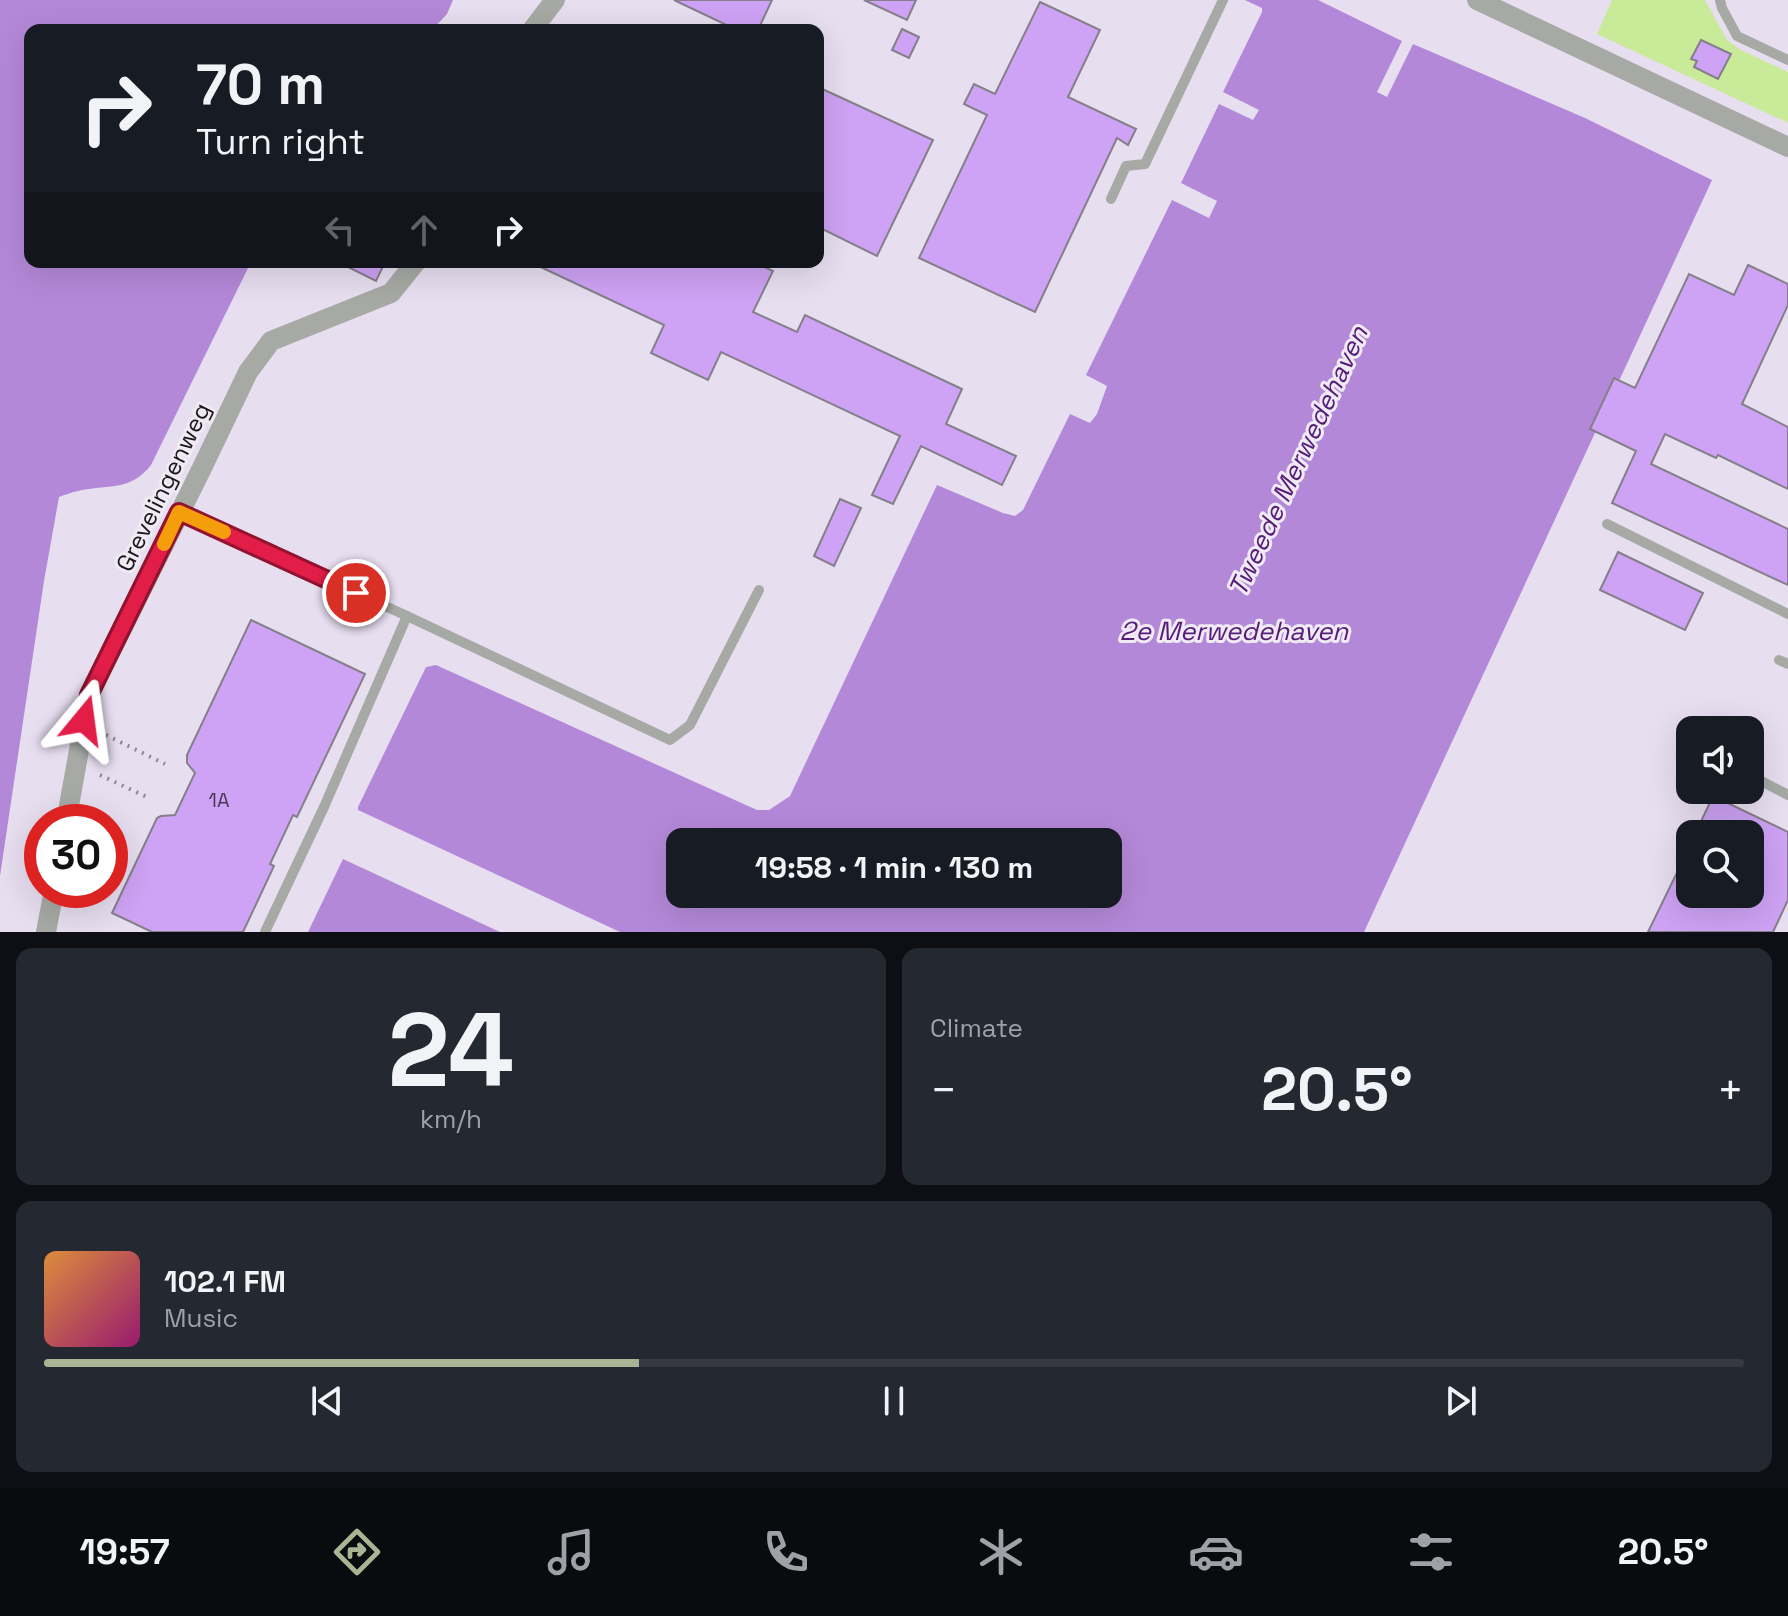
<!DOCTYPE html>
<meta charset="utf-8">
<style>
body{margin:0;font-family:"Space Grotesk",sans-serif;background:#242831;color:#f1f3f6;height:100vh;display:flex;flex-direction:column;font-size:30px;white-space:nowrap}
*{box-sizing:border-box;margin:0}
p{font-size:26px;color:#9ea1a6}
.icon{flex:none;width:44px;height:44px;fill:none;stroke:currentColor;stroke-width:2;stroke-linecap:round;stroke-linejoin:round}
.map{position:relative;height:932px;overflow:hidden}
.drawer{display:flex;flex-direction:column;gap:16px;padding:16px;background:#0d0f14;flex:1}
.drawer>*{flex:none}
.guide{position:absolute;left:24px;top:24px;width:800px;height:244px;border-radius:16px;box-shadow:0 8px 32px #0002;background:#171b24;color:#f1f3f6;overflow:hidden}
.tools{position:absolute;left:1676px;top:716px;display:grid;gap:16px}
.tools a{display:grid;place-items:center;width:88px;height:88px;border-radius:16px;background:#171b24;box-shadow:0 8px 32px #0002;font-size:40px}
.speed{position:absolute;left:24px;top:804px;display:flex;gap:16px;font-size:40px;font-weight:700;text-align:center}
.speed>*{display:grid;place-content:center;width:104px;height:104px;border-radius:50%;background:#171b24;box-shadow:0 8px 32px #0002;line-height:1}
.speed .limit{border:12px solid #d22;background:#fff;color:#111}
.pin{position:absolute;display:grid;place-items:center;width:68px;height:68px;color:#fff;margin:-34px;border:4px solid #fff;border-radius:50%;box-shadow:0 2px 8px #0007}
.me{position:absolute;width:88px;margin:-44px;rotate:16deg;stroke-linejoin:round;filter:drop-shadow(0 0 6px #0008)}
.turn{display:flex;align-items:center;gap:28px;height:168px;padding:0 40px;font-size:36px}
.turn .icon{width:104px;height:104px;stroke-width:2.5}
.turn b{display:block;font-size:56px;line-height:68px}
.lanes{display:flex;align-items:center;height:76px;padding:0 40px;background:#0003;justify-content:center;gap:40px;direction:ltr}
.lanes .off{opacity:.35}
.big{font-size:60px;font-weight:600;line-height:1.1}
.drawer .widget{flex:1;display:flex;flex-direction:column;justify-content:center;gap:12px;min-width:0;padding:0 28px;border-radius:16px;background:#242831}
.drawer .dial{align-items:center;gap:0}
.dial b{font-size:104px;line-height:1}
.song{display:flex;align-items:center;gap:24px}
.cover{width:96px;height:96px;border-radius:12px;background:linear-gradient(135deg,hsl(30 70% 55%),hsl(320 70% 35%))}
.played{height:8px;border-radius:4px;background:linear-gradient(90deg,#a8b594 35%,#363941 35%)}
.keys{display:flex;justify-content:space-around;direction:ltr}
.heat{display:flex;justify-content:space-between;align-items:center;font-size:44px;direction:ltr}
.drawer .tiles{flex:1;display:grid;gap:16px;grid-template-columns:1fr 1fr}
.widget:last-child{grid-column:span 2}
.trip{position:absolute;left:666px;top:828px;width:456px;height:80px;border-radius:16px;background:#171b24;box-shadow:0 8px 32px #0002;font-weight:600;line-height:80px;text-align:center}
.tab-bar{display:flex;height:128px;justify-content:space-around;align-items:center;background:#090b0e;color:#9ea1a6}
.tab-bar .icon{width:56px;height:56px}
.tab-bar .active{color:#a8b594}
.tab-bar b{font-size:36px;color:#f1f3f6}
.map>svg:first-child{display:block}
.built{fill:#e7def0;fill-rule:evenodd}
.green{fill:#c9ea98}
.water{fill:#b488d8;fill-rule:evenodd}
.building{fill:#cea2f4;stroke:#847f89;stroke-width:2}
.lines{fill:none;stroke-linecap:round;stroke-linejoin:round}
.path{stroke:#8d8991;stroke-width:4;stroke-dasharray:2 6;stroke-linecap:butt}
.lane{stroke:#a7a9a5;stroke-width:10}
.street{stroke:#a7a9a5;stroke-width:20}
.route-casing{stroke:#92132f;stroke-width:20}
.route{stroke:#e11d48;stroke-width:14}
.slow{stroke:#f59e0b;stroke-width:14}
.labels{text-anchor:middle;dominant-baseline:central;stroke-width:6;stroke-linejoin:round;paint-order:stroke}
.number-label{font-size:20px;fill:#473a52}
.street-label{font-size:24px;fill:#1a181c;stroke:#f0eaf5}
.water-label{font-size:26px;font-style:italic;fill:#551c7a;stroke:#f0eaf5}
</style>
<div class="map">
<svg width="1788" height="932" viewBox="0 0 1788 932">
<rect width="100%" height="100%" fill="#f0eaf5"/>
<path class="built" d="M 353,0 L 1788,0 L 1788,932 L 0,932 L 0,674 L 46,484 L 187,262 L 818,262 L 818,30 L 334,30 ZM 1690,730 L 1750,730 L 1750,790 L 1690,790 ZM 42,822 L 110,822 L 110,890 L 42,890 ZM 1690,834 L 1750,834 L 1750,894 L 1690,894 ZM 680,842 L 1108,842 L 1108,894 L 680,894 Z"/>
<path class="green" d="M 1612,0 L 1705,0 L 1727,40 L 1739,49 L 1788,72 L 1788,123 L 1597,34 Z"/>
<g class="water">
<path d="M 0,0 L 453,0 L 447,14 L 432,30 L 30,30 L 30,262 L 251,262 L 151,465 C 130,492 108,484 78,491 C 72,492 65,495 59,497 L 44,581 L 0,876 Z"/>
<path d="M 1245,0 L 1318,0 L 1402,41 L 1377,92 L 1387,97 L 1413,44 L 1585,118 L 1712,180 L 1364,932 L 620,932 L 358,810 L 358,807 L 426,667 L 436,665 L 757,810 L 769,810 L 790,796 L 937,485 L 1003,513 L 1015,516 L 1023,510 L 1070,414 L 1090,423 L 1097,414 L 1107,386 L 1086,375 L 1172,200 L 1209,218 L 1217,201 L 1181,183 L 1219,104 L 1253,120 L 1259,110 L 1223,92 L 1262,12 L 1262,8 ZM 680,842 L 1108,842 L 1108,894 L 680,894 Z"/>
<path d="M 343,859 L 500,932 L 308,932 Z"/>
</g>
<g class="building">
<path d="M 674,0 L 772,0 L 758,30 L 737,30 Z"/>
<path d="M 864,0 L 916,0 L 907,20 Z"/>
<path d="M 1040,2 L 1100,30 L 1068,97 L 1136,129 L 1128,145 L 1117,138 L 1035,312 L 919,258 L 987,115 L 964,104 L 974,84 L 995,94 Z"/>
<path d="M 902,29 L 919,37 L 909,58 L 892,50 Z"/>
<path d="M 1701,40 L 1731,54 L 1718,79 L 1694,67 L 1697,61 L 1691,59 Z"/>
<path d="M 818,87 L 933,140 L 877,256 L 818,227 Z"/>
<path d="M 338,262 L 385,262 L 376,281 Z"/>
<path d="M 530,262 L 754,262 L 773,271 L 753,312 L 797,332 L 805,315 L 962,389 L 946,424 L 1016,456 L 1002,485 L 921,446 L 893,504 L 872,495 L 900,436 L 721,352 L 708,380 L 651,353 L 664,325 Z"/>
<path d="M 1748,265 L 1788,284 L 1788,305 L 1742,404 L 1788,427 L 1788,489 L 1718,455 L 1716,458 L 1665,434 L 1651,464 L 1788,529 L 1788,585 L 1612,503 L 1636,451 L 1590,429 L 1614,378 L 1635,388 L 1689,274 L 1734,295 Z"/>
<path d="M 840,499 L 861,508 L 834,566 L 814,556 Z"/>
<path d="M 1618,552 L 1703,593 L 1685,630 L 1600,590 Z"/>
<path d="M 251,620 L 365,674 L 297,817 L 293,815 L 270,864 L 274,866 L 243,932 L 152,932 L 112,913 L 157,818 L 161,816 L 175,815 L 195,773 L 187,763 L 187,755 Z"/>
<path d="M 1713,796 L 1788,832 L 1788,900 L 1773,932 L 1648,932 L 1690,846 L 1690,894 L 1750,894 L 1750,834 L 1695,834 Z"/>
</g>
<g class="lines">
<g class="path">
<path d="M 106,735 L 165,764"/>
<path d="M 100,775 L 149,798"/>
</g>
<g class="lane">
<path d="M 1720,0 L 1722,8 L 1737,36 L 1788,60"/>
<path d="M 1111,199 L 1126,166 L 1145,164 L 1223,0"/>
<path d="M 179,512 L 407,616 L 670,740 L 690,725 L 759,590"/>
<path d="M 1607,524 L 1788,614"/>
<path d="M 1779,660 L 1788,664"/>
<path d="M 1750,775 L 1788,795"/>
<path d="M 265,932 L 324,807 L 407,616"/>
</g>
<g class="street">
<path d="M 1477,0 L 1788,147"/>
<path d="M 532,30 L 555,0"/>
<path d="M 66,822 L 89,695 L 202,468 L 248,372 L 271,341 L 391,293 L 416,262"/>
<path d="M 46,932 L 54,890"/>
</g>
</g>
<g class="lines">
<defs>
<path id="route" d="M 84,720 L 89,695 L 179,512 L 356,593"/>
</defs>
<use href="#route" class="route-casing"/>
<use href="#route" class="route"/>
<path class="slow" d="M 164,544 L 179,512 L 224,532"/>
</g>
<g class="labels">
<g class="number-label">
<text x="219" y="800">1A</text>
</g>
<g class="street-label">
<text transform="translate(163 487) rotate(-64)">Grevelingenweg</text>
</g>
<g class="water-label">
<text transform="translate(1298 461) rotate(-65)">Tweede Merwedehaven</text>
<text x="1234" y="631">2e Merwedehaven</text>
</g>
</g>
</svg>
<div class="tools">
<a><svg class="icon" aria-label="sound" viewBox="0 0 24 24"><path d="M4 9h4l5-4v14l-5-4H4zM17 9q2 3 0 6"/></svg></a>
<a><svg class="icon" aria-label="search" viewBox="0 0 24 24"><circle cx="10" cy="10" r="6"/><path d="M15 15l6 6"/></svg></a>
</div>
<div class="speed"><div class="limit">30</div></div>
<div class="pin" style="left:356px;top:593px;background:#d93025"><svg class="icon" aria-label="arrive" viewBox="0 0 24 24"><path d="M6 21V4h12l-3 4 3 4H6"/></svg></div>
<svg class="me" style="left:84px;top:720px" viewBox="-20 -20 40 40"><path d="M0-17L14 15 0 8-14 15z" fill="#e11d48" stroke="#fff" stroke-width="4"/></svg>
<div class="trip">19:58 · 1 min · 130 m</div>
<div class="guide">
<div class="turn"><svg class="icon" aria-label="right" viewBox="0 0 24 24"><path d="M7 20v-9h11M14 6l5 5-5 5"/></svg><div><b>70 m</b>Turn right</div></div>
<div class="lanes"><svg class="icon off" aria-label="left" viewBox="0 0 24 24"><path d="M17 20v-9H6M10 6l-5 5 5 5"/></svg><svg class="icon off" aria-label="ahead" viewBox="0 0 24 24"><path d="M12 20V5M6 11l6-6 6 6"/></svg><svg class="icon" aria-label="right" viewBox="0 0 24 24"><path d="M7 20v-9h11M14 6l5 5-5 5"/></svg></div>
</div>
</div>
<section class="drawer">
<div class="tiles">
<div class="widget dial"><b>24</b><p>km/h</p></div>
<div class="widget"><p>Climate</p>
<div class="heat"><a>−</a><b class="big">20.5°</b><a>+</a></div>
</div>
<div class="widget">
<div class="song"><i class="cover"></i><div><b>102.1 FM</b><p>Music</p></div></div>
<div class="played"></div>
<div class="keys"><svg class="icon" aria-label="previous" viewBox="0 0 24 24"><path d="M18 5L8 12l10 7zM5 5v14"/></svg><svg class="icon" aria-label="pause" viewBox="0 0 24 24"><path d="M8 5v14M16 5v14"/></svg><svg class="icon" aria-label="next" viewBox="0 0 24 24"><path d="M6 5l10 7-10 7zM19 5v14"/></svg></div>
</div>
</div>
</section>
<nav class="tab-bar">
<b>19:57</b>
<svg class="icon active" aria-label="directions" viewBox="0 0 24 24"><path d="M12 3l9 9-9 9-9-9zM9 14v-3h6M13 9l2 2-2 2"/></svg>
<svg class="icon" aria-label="music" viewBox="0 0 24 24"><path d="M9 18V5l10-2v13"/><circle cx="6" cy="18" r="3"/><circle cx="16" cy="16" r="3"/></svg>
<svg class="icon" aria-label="phone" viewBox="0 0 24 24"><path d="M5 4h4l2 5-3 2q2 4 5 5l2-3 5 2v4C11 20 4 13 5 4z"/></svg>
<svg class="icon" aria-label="climate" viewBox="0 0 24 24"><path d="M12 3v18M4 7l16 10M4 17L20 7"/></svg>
<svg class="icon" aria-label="car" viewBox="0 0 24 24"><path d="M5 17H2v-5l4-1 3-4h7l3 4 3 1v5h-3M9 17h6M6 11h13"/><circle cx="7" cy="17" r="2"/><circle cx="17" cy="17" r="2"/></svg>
<svg class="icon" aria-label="filters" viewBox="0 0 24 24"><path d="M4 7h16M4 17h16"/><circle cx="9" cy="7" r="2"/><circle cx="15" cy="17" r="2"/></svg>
<b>20.5°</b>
</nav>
